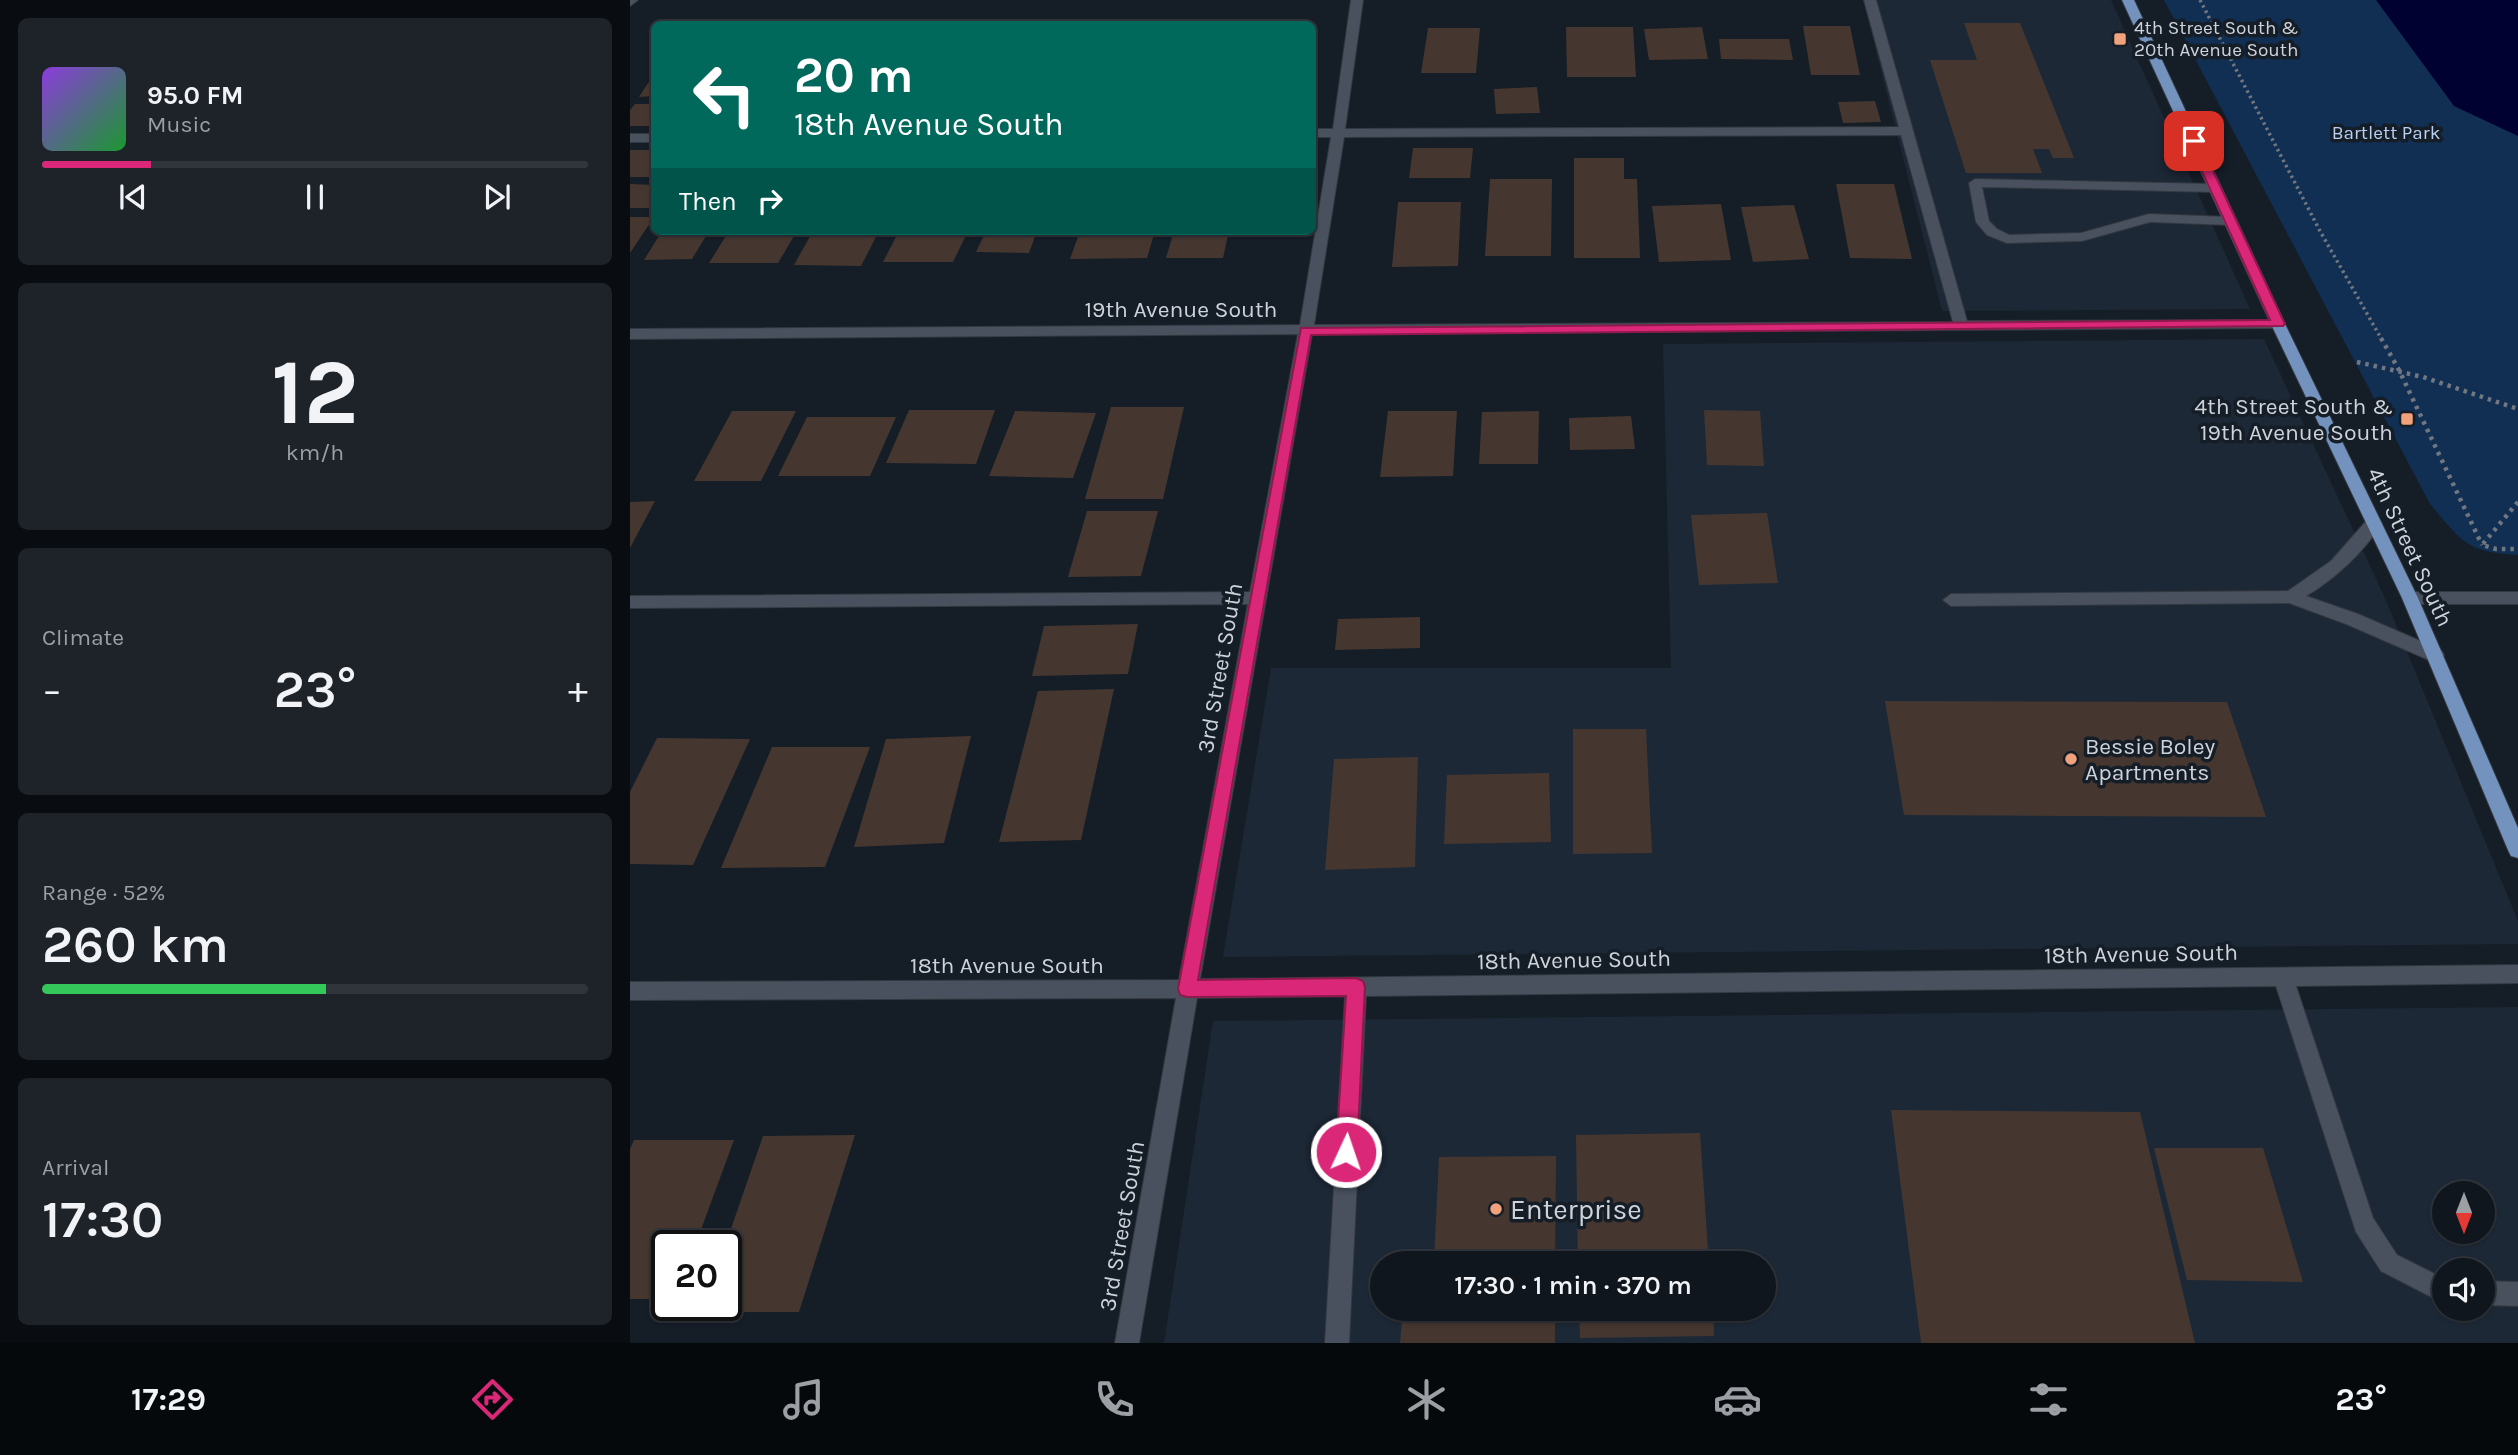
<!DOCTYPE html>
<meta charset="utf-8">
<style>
body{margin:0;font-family:Karla,sans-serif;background:#1e232a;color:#f1f3f6;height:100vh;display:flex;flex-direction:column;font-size:26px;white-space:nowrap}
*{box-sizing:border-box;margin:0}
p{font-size:23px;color:#9c9fa4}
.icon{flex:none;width:38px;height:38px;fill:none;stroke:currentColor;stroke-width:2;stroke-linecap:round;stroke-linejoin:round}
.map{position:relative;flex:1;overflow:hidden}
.panel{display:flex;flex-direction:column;gap:18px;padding:18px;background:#090c10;width:630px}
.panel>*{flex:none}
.guide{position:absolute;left:21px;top:21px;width:665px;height:214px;border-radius:10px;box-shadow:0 2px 5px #0004,0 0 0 2px #30353b;background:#00695c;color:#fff;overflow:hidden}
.needle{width:46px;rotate:180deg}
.buttons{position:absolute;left:1802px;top:1181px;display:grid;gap:14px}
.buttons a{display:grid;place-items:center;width:63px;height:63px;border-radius:50%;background:#10161d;box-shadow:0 2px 5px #0004,0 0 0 2px #30353b;font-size:35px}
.speed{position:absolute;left:21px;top:1230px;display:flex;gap:14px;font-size:35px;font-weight:700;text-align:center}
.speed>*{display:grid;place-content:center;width:91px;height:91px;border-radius:50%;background:#10161d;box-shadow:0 2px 5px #0004,0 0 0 2px #30353b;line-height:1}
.speed .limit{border:4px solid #111;border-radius:10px;background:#fff;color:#111}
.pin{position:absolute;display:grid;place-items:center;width:60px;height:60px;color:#fff;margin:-30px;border-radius:14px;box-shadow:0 4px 10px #0006}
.me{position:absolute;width:77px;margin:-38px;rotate:3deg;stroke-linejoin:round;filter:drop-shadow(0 0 5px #0008)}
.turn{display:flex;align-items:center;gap:24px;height:147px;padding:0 28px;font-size:32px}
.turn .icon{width:91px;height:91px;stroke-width:2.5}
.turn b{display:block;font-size:49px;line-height:60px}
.then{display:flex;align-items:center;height:66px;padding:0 28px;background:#0003;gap:14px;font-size:26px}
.big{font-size:52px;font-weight:600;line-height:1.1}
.panel .card{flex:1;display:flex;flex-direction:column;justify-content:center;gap:10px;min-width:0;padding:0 24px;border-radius:10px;background:#1e232a}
.panel .dial{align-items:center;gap:0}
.dial b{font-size:91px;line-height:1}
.song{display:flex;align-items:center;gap:21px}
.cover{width:84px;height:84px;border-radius:10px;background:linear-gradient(135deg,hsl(270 70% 55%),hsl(130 70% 35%))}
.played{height:7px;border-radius:4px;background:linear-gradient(90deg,#db2777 20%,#30353b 20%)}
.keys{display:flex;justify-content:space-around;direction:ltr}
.heat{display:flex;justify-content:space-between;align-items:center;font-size:38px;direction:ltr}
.charge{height:10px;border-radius:5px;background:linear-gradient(90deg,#34c759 52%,#30353b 0)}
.trip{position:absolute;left:740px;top:1251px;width:406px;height:70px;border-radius:35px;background:#10161d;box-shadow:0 2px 5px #0004,0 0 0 2px #30353b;font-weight:600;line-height:70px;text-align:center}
.dock{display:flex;height:112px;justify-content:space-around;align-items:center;background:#06090c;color:#9c9fa4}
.dock .icon{width:49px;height:49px}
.dock .current{color:#db2777}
.dock b{font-size:32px;color:#f1f3f6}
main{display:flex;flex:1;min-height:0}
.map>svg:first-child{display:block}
.built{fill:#1d2836;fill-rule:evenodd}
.green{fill:#112e53}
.water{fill:#000031}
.building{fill:#453730}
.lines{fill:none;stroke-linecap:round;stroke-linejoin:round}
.minor-casing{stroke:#343840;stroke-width:2}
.major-casing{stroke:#343840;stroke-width:2}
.path-far1{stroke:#717780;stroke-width:3.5;stroke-dasharray:2.5 3.5;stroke-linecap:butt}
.path{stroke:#717780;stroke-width:4.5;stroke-dasharray:3.5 5;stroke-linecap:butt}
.minor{fill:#48515d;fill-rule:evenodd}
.major{fill:#7393be;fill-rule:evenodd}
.route{fill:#db2777;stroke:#8e194d;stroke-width:2}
.poi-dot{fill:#f1a17c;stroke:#151d27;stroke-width:2.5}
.labels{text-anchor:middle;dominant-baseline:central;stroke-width:7;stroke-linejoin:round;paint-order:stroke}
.far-poi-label{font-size:19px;fill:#ced3da;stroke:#151d27;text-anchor:start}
.far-park-label{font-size:19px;fill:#b8d0f1;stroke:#151d27}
.street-label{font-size:23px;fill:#ced3da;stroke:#151d27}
.poi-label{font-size:23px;fill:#ced3da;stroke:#151d27;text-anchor:end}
.near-poi-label{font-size:28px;fill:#ced3da;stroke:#151d27;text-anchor:start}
</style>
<main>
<section class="panel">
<div class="card">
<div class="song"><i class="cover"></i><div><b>95.0 FM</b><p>Music</p></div></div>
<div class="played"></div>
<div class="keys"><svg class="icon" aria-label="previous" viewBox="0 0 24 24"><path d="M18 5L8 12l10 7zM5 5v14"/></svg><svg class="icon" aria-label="pause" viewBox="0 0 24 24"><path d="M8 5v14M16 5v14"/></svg><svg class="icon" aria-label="next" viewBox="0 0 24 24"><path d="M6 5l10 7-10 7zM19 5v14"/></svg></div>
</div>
<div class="card dial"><b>12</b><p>km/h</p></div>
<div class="card"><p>Climate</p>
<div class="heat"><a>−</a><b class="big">23°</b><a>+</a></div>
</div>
<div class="card"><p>Range · 52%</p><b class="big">260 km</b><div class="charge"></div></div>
<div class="card"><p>Arrival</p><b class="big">17:30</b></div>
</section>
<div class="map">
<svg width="1888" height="1343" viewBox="0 0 1888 1343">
<rect width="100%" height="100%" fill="#151d27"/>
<g class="built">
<path d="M 1233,0 L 1481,0 L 1620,309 L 1312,311 Z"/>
<path d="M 1634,339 L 1755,598 L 1888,921 L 1888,944 L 593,957 L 641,668 L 1041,668 L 1033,344 Z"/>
<path d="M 1888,1007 L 1888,1343 L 534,1343 L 583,1021 ZM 1815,1194 L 1853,1194 L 1853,1232 L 1815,1232 ZM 752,1264 L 1134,1264 L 1134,1309 L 752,1309 ZM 1815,1270 L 1853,1270 L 1853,1309 L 1815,1309 Z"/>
</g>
<path class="green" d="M 1534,0 L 1888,0 L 1888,555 C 1837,553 1831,541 1800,504 Z"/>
<path class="water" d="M 1746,0 L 1888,0 L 1888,136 L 1824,106 Z"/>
<g class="building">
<path d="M 1334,23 L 1390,23 L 1444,158 L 1423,158 L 1419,149 L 1403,149 L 1412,173 L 1336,173 L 1300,60 L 1347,60 Z"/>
<path d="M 1173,26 L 1220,26 L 1230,75 L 1181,75 Z"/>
<path d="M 936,27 L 1003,27 L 1006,77 L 937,77 Z"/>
<path d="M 1072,27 L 1078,59 L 1019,60 L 1014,29 Z"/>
<path d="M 798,28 L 850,28 L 846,73 L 791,73 Z"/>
<path d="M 1089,39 L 1159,39 L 1163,60 L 1091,59 Z"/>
<path d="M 24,74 L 24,96 L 9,97 Z"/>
<path d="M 907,87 L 910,113 L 866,114 L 864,89 Z"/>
<path d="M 1245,101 L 1251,122 L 1213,123 L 1208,102 Z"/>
<path d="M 5,104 L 24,104 L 24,126 L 0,126 L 0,110 Z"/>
<path d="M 783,148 L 843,148 L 840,178 L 779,178 Z"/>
<path d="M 0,150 L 24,150 L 24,171 L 20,177 L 0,177 Z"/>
<path d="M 944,158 L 994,158 L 994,179 L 1007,179 L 1010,258 L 944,258 Z"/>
<path d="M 860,179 L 922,179 L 921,256 L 855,256 Z"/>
<path d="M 0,184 L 24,185 L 24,208 L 0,208 Z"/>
<path d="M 1206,184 L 1264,184 L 1282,259 L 1220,258 Z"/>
<path d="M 768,202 L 831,202 L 828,266 L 762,267 Z"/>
<path d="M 1091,204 L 1101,260 L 1029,262 L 1022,206 Z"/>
<path d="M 1164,205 L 1179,259 L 1123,262 L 1111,207 Z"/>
<path d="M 0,217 L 24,217 L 0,253 Z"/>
<path d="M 32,231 L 79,231 L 62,259 L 14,260 Z"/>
<path d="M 99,231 L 167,231 L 148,263 L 79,263 Z"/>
<path d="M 183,231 L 249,231 L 231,266 L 164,265 Z"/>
<path d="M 269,231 L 338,231 L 323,262 L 253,262 Z"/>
<path d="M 356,231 L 407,231 L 399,253 L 346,252 Z"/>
<path d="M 450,231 L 525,231 L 517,258 L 440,259 Z"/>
<path d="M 544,231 L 599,231 L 593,258 L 536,258 Z"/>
<path d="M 481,407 L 554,407 L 533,499 L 455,499 Z"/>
<path d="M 279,410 L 365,410 L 346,464 L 256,463 Z"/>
<path d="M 1074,410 L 1130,411 L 1134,466 L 1077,465 Z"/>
<path d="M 102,411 L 166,411 L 131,481 L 64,481 Z"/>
<path d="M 385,411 L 466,413 L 443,478 L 359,476 Z"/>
<path d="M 758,411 L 827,411 L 823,476 L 750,477 Z"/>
<path d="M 909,411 L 908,464 L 849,464 L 852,412 Z"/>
<path d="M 1001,416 L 1005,449 L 940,450 L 939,418 Z"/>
<path d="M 177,417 L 266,417 L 240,476 L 148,476 Z"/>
<path d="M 25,501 L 0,548 L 0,502 Z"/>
<path d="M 457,511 L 528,511 L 511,576 L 438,577 Z"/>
<path d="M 1137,513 L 1148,583 L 1069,585 L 1061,515 Z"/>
<path d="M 790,617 L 790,648 L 705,650 L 708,619 Z"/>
<path d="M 508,624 L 498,674 L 402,676 L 414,626 Z"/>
<path d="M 484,689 L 451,840 L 369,842 L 408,691 Z"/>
<path d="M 1255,701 L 1597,702 L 1636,817 L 1274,815 Z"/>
<path d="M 943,729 L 1016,729 L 1022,853 L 943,854 Z"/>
<path d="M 341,736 L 314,843 L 224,847 L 256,739 Z"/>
<path d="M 27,738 L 120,739 L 63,865 L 0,864 L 0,792 Z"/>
<path d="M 142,747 L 240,747 L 195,867 L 91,868 Z"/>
<path d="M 788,757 L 785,867 L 695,870 L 704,759 Z"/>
<path d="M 919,773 L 921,842 L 814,844 L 817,775 Z"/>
<path d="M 1261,1110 L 1510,1112 L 1565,1343 L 1291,1343 Z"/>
<path d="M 1070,1133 L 1079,1264 L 948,1264 L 946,1135 Z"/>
<path d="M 225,1135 L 169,1312 L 72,1312 L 74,1306 L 96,1306 L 95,1246 L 133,1136 Z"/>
<path d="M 4,1140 L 104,1140 L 65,1246 L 37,1246 L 37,1299 L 0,1299 L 0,1149 Z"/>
<path d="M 1524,1148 L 1633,1148 L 1673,1282 L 1557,1280 Z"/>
<path d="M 926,1156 L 925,1264 L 776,1264 L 776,1261 L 804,1261 L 809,1157 Z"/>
<path d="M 773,1309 L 925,1309 L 925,1343 L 770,1343 Z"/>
<path d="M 949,1309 L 1083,1309 L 1084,1336 L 950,1338 Z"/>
</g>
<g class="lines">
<defs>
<g id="minor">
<path d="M 0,0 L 8,0 L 0,6 Z"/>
<path d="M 721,0 L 733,0 L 715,129 L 1269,127 L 1234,0 L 1246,0 L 1337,321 L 1648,320 L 1655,324 L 1648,328 L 682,334 L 570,979 L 1888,965 L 1888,983 L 1666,986 L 1743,1218 L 1767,1255 L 1815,1279 L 1815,1304 L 1751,1271 L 1726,1232 L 1646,986 L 736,996 L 719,1343 L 695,1343 L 715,996 L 567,998 L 509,1343 L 485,1343 L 546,998 L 0,1000 L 0,982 L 549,980 L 618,604 L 0,608 L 0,596 L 620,592 L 668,334 L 0,339 L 0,329 L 670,325 L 701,137 L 682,137 L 682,129 L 703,129 ZM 1271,135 L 1323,322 L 684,325 L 714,137 Z"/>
<rect x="0" y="134" width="24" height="8"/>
<path d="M 1345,179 L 1585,184 L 1591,188 L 1585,192 L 1352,187 L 1359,221 L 1367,229 L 1379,235 L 1451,233 L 1519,214 L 1600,217 L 1607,221 L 1600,225 L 1520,222 L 1452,241 L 1377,243 L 1357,235 L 1346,222 L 1339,183 Z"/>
<path d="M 1744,517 L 1752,523 C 1734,552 1705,579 1676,596 L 1728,614 L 1811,650 L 1814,655 L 1811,660 L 1799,660 L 1716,624 L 1659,603 L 1321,606 L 1313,600 L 1321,594 L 1658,591 L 1701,561 L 1738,519 Z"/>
<path d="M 1780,592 L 1888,592 L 1888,604 L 1780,604 L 1772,598 Z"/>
<path d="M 1853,1281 L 1888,1282 L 1888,1306 L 1853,1305 Z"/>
</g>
<path id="major" d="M 1492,0 L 1504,0 L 1655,324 L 1788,598 L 1888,828 L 1888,858 L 1881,856 L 1878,850 L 1772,598 L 1641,324 Z"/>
</defs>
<use href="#minor" class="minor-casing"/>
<use href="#major" class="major-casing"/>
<path class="path-far1" d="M 1570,0 L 1690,231 L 1752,340"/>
<g class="path">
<path d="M 1751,338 L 1769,370 L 1852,545"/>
<path d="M 1727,362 L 1793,377 L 1888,409"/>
<path d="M 1888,502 L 1852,545 L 1866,549 L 1888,549"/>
</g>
<use href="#minor" class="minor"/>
<use href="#major" class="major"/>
</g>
<path class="route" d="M 1564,138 L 1569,141 L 1655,324 L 1653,326 L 681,335 L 568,980 L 726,978 L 733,981 L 735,987 L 727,1152 L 724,1159 L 716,1162 L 709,1159 L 706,1152 L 716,996 L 557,997 L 550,995 L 548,989 L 671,328 L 1640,320 L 1558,141 Z"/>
<g class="poi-dot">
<rect x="1483" y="32" width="14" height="14" rx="3.5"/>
<rect x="1770" y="412" width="14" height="14" rx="3.5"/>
<circle cx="1441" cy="759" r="7"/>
<circle cx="866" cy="1209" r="7"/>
</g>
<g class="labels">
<g class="far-poi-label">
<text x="1504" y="28">4th Street South &amp;<tspan x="1504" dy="22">20th Avenue South</tspan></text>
</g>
<g class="far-park-label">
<text x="1756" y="133">Bartlett Park</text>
</g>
<g class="street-label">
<text x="551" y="309">19th Avenue South</text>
<text transform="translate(1780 547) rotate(65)">4th Street South</text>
<text transform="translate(590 668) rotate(-80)">3rd Street South</text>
<text transform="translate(1511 954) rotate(-1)">18th Avenue South</text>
<text transform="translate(944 960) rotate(-1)">18th Avenue South</text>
<text x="377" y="965">18th Avenue South</text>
<text transform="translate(492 1226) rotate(-80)">3rd Street South</text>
</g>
<g class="poi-label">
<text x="1763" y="406">4th Street South &amp;<tspan x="1763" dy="26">19th Avenue South</tspan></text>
<text x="1455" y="746" text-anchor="start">Bessie Boley<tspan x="1455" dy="26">Apartments</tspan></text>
</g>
<g class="near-poi-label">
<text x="880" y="1209">Enterprise</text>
</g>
</g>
</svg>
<div class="buttons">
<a><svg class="needle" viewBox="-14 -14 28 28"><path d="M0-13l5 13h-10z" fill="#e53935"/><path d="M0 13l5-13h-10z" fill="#9c9fa4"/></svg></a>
<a><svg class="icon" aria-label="sound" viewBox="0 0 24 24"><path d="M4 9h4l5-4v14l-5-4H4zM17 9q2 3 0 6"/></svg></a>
</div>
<div class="speed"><div class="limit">20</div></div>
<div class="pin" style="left:1564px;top:141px;background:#d93025"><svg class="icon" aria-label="arrive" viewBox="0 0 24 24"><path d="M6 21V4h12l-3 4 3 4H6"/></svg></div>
<svg class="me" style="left:716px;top:1152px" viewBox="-20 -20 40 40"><circle r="17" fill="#db2777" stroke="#fff" stroke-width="3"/><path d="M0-11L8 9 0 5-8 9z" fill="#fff"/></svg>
<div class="trip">17:30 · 1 min · 370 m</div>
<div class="guide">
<div class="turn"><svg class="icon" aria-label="left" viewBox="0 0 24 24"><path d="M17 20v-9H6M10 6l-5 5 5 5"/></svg><div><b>20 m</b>18th Avenue South</div></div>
<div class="then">Then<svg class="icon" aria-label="right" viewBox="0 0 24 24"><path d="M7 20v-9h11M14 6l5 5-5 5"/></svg></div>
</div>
</div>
</main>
<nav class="dock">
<b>17:29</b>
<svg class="icon current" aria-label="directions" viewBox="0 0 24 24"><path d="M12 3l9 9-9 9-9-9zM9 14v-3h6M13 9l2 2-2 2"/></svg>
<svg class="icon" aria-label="music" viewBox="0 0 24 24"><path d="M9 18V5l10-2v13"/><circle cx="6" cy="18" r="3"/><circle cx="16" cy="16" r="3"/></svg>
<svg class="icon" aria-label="phone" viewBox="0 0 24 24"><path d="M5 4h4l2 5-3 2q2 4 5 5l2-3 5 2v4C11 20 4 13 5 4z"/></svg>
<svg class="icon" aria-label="climate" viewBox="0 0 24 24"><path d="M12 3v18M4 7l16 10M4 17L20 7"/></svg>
<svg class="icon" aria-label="car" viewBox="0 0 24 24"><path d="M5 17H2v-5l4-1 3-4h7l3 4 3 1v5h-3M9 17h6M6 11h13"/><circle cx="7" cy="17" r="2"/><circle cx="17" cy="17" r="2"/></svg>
<svg class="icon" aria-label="filters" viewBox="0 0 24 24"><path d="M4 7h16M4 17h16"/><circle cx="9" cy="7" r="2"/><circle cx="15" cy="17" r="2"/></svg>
<b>23°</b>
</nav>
